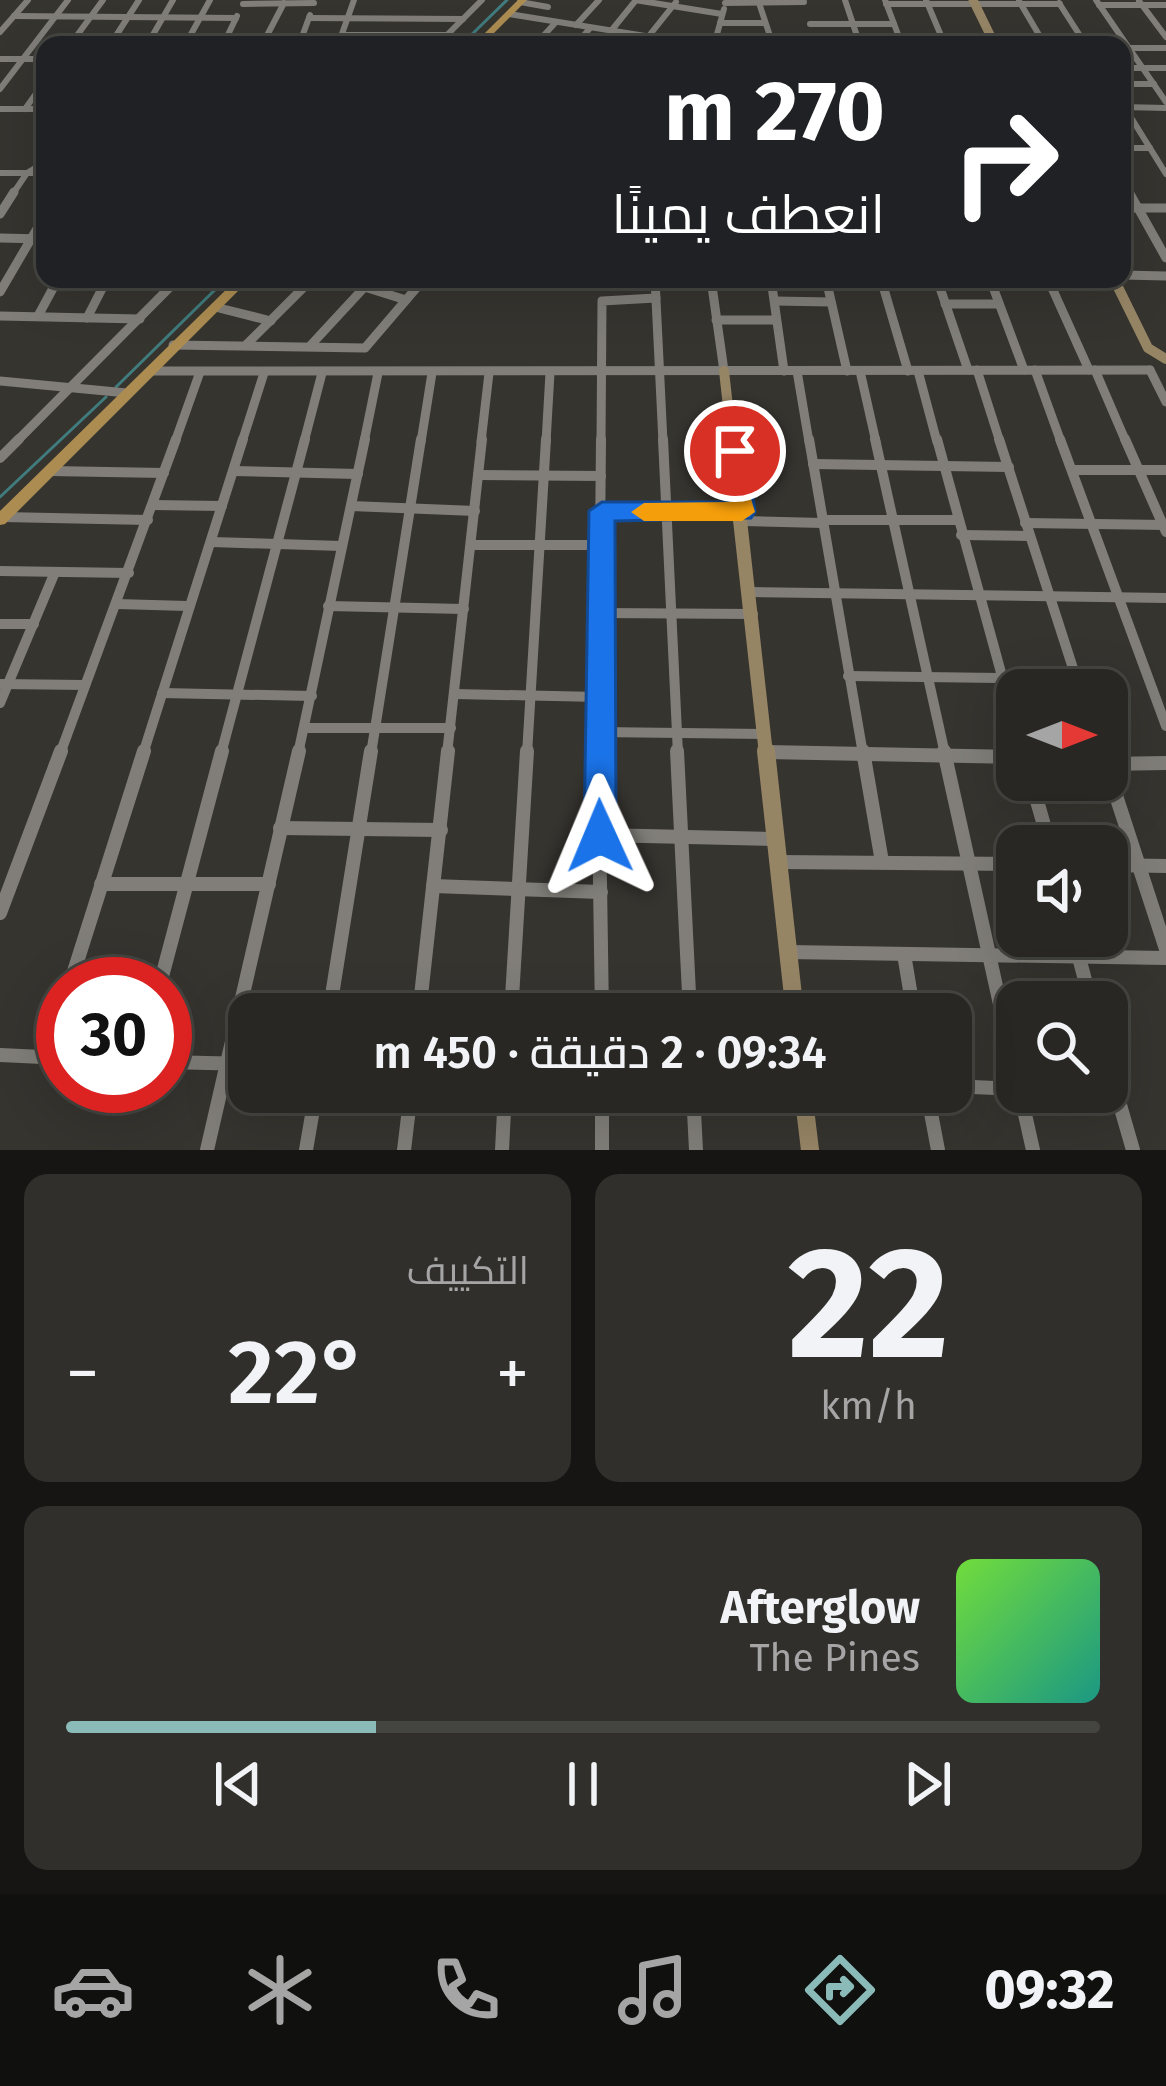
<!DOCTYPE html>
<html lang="ar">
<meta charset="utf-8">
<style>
body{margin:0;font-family:"Fira Sans",Cairo,sans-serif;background:#302f2b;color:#f1f3f6;direction:rtl;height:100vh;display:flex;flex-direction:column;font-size:45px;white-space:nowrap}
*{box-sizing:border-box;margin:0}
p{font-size:39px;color:#a5a5a6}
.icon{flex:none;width:66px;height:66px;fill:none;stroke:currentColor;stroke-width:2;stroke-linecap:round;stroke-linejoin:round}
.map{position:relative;height:1150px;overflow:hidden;direction:ltr}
.panel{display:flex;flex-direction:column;gap:24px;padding:24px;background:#161513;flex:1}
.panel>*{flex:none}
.top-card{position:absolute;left:36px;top:36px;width:1095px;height:252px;border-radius:24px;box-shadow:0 12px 48px #0002,0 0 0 3px #444441;direction:rtl;background:#202124;color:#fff;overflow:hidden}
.needle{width:78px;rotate:90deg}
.tools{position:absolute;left:996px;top:669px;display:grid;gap:24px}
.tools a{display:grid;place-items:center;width:132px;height:132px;border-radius:24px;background:#282723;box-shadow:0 12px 48px #0002,0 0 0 3px #444441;font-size:60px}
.speed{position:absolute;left:36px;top:957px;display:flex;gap:24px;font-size:60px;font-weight:700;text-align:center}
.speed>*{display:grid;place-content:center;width:156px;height:156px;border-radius:50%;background:#282723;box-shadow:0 12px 48px #0002,0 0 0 3px #444441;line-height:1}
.speed .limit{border:18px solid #d22;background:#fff;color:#111}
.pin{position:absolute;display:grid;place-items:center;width:102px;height:102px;color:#fff;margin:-51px;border:6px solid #fff;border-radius:50%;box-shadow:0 3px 12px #0007}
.me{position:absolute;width:132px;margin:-66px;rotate:359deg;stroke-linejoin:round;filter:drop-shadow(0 0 9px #0008)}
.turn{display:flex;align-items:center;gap:42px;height:252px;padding:0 48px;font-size:54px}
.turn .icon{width:156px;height:156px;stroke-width:2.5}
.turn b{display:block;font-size:84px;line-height:102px}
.big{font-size:90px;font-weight:600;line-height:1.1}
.panel .tile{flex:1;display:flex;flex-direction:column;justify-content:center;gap:18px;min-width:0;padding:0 42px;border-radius:24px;background:#302f2b}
.panel .dial{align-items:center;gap:0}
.dial b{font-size:156px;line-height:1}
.song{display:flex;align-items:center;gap:36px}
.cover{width:144px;height:144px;border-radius:18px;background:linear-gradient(135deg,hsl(100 70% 55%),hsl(170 70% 35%))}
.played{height:12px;border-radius:6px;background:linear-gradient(90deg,#8bbbb9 30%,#444441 30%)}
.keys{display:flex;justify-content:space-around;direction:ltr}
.heat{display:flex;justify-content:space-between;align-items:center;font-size:66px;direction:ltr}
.panel .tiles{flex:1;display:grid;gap:24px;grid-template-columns:1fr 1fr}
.tile:last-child{grid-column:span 2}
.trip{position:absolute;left:228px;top:993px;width:744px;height:120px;border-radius:24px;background:#282723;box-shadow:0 12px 48px #0002,0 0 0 3px #444441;font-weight:600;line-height:120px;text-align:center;direction:rtl}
.dock{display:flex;height:192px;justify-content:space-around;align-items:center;background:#10100e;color:#a5a5a6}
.dock .icon{width:84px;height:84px}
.dock .current{color:#8bbbb9}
.dock b{font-size:54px;color:#f1f3f6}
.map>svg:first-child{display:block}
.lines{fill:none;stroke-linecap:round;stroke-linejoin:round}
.stream{stroke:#407b7d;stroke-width:3}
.street-far3{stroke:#817e79;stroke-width:6}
.street-far2{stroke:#817e79;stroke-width:9}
.street-far1{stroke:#817e79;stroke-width:10}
.street{stroke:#817e79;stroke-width:14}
.secondary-far3{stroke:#968565;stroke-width:9}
.secondary-far2{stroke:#968565;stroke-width:10}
.secondary-far1{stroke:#968565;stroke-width:14}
.secondary{stroke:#968565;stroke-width:18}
.primary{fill:#ac8c51;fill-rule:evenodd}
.route{fill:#1a73e8;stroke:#114b97;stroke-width:3}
.slow{fill:#f59e0b}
</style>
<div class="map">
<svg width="1166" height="1150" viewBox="0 0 1166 1150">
<rect width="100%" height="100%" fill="#36342f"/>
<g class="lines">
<g class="stream">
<path d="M 461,45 L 507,0"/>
<path d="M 116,387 L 226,279"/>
<path d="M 0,497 L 106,397"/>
</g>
<g class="street-far3">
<path d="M 635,0 L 722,14"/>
<path d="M 758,0 L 773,45"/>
<path d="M 845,0 L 860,45"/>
<path d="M 885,0 L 902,45"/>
<path d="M 926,0 L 945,45"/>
<path d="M 1096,0 L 1166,102"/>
<path d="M 1019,1 L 1045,45"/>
<path d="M 1139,1 L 1166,37"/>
<path d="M 520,2 L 548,7"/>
<path d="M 725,3 L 804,2"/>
<path d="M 1059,3 L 1086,45"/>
<path d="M 243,4 L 314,3"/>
<path d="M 886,4 L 1060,4"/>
<path d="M 1099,5 L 1166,5"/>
<path d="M 509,14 L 701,45"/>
<path d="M 14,16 L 236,18"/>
<path d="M 309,18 L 463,19"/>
<path d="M 720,23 L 765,23"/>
<path d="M 810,24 L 894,24"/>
<path d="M 576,25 L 599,0"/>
<path d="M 611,31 L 636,0"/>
<path d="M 0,32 L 28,0"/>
<path d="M 342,35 L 449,35"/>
<path d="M 648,37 L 676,2"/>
<path d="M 716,37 L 813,37"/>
<path d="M 481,41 L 501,45"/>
<path d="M 70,45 L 103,0"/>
<path d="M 110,45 L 139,0"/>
<path d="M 147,45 L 173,0"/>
<path d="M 185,45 L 210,0"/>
<path d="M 223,45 L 237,16"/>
<path d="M 262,45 L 284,3"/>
<path d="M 299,45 L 310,15"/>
<path d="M 338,45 L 354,0"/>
<path d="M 437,45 L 482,0"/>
<path d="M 535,45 L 556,22"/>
<path d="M 576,45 L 590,28"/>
<path d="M 714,45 L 724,9"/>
<path d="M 1127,48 L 1166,48"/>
<path d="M 0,59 L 45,59"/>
<path d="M 1122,68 L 1166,68"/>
<path d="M 1122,84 L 1154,84"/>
<path d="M 0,89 L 68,0"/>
<path d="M 1122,103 L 1166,174"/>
<path d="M 1122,107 L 1166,108"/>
<path d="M 0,109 L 45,109"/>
<path d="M 25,109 L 45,81"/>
<path d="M 1122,148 L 1150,148"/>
<path d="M 0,173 L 45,173"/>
<path d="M 1122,181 L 1130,195"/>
<path d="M 12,195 L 27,173 L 45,162"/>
</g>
<g class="street-far2">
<path d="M 1129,192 L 1166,258"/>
<path d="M 1122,208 L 1166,208"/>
<path d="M 0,214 L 14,192"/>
<path d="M 0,238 L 45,239"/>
<path d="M 1122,275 L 1166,276"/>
<path d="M 339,279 L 406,300"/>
<path d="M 655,279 L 663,442"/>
<path d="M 711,279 L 724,371"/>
<path d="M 751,279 L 771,279"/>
<path d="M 771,279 L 784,371"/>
<path d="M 826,279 L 847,371"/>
<path d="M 881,279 L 908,371"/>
<path d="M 937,279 L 968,370"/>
<path d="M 990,279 L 1024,370"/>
<path d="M 1048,279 L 1089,370"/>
<path d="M 827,282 L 938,282"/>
<path d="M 0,292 L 45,215"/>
<path d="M 775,301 L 831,302"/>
<path d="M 945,304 L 999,304"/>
<path d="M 215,307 L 271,321"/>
<path d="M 0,316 L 140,319"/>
<path d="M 38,316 L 58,279"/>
<path d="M 87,318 L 107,279"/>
<path d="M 716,320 L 776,320"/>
<path d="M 173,345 L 365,348 L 424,279"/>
<path d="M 246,345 L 312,279"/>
<path d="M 310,346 L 372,279"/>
<path d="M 977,370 L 1000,442"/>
<path d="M 1035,370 L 1061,442"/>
<path d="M 1095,370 L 1126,442"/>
<path d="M 1150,370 L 1166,402"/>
<path d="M 150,371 L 1150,370"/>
<path d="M 797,371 L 809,442"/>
<path d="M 860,371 L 876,442"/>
<path d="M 918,371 L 937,442"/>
<path d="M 0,381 L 127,393"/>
<path d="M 16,442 L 178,279"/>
<path d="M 175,442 L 200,372"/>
<path d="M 242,442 L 264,373"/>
<path d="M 304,442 L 322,373"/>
<path d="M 364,442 L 378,373"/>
<path d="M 421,442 L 432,373"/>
<path d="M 481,442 L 489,373"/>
<path d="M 546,442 L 550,373"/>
<path d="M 601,442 L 602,301 L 656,298"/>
</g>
<g class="street-far1">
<path d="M 663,439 L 678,754"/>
<path d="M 809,439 L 863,754"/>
<path d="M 875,439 L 945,754"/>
<path d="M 937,439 L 1017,731"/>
<path d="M 999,439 L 1080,690"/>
<path d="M 1060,439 L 1166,726"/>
<path d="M 1125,439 L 1166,532"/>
<path d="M 0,458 L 19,439"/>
<path d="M 813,464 L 1009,467"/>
<path d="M 1072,470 L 1166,470"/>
<path d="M 50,471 L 164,473"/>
<path d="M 234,471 L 358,474"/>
<path d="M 478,475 L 601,476"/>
<path d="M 153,505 L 222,506"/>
<path d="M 351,506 L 475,511"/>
<path d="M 602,511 L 742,512"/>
<path d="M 3,517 L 148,520"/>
<path d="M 822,520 L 956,520"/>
<path d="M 743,521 L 823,523"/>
<path d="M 1025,523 L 1166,525"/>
<path d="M 961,535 L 1029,536"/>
<path d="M 211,542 L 342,546"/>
<path d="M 471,545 L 601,545"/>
<path d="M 0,571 L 129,573"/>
<path d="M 751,592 L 1166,598"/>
<path d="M 117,604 L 187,606"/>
<path d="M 328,606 L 464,609"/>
<path d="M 600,613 L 753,614"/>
<path d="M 0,624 L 34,624"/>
<path d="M 848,676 L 1076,679"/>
<path d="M 0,684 L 85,685"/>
<path d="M 162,693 L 312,696"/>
<path d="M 454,694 L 599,697"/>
<path d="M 0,703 L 55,572"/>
<path d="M 304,728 L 451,728"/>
<path d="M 598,732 L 764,734"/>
<path d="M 766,752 L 887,754"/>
<path d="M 60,754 L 176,439"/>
<path d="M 143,754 L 243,439"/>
<path d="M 221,754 L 305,439"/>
<path d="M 298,754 L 365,439"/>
<path d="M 371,754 L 421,439"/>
<path d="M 447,754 L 482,439"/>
<path d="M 527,754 L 546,439"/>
<path d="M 598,754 L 601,439"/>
</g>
<g class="street">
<path d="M 598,751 L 602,1014"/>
<path d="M 677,751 L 690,1014"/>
<path d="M 863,751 L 882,862"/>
<path d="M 944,751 L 1017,1081"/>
<path d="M 766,752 L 1017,757"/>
<path d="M 1107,764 L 1166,763"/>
<path d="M 1107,768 L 1166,949"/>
<path d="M 1031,780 L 1050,846"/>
<path d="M 280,828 L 441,830"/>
<path d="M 600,835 L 775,839"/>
<path d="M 777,862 L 1017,864"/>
<path d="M 1107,865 L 1166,866"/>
<path d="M 101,884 L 269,884"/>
<path d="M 433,886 L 601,892"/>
<path d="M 0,913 L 61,751"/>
<path d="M 788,952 L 1166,958"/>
<path d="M 904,954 L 914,1014"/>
<path d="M 1078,954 L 1091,1002"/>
<path d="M 70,984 L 144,751"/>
<path d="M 160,984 L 222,751"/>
<path d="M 329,1014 L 371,751"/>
<path d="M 419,1014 L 448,751"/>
<path d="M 511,1014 L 527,751"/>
<path d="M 0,1055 L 63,1058"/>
<path d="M 47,1057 L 63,1006"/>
<path d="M 1107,1060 L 1133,1150"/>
<path d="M 165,1062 L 249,1064"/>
<path d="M 951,1086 L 1017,1089"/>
<path d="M 602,1092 L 602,1150"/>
<path d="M 693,1092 L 696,1150"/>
<path d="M 927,1092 L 938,1150"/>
<path d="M 1020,1092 L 1033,1150"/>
<path d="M 1066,1092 L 1117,1095"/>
<path d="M 207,1150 L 299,751"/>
<path d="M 306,1150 L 316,1092"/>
<path d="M 404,1150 L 411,1092"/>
<path d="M 502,1150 L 505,1092"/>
</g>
<path class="secondary-far3" d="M 973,0 L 995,45"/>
<g class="secondary-far2">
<path d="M 1114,279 L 1148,348 L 1166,359"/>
<path d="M 724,371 L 732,442"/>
</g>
<path class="secondary-far1" d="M 731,439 L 766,754"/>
<g class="secondary">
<path d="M 766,751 L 795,1014"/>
<path d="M 803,1092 L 810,1150"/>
</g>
<g class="primary">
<path d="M 518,0 L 527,0 L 482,45 L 473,45 Z"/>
<path d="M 237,279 L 250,279 L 5,524 L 0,525 L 0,511 Z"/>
</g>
</g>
<path class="route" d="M 735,443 L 747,451 L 755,512 L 751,518 L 615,521 L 616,836 L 612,846 L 600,851 L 588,846 L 584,836 L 589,511 L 602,502 L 728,502 L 723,451 Z"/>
<path class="slow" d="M 742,496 L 751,499 L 755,512 L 742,521 L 644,521 L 631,512 L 644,503 L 730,502 Z"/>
</svg>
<div class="tools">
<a><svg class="needle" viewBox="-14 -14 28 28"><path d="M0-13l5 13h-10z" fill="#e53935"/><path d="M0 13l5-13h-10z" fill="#a5a5a6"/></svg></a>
<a><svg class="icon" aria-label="sound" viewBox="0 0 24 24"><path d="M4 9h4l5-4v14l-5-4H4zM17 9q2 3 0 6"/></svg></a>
<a><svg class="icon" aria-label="search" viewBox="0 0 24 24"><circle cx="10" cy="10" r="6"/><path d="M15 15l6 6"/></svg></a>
</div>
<div class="speed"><div class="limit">30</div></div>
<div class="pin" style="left:735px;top:451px;background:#d93025"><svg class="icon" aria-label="arrive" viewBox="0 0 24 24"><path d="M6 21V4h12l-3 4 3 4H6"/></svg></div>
<svg class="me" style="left:600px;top:836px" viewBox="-20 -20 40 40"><path d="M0-17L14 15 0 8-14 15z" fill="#1a73e8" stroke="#fff" stroke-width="4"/></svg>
<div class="trip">09:34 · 2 دقيقة · 450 m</div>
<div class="top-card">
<div class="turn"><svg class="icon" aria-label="right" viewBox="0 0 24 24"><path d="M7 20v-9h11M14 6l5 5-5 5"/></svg><div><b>270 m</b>انعطف يمينًا</div></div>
</div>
</div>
<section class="panel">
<div class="tiles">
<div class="tile dial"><b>22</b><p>km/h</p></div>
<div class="tile"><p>التكييف</p>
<div class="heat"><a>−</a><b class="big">22°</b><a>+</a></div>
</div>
<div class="tile">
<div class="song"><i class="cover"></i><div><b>Afterglow</b><p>The Pines</p></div></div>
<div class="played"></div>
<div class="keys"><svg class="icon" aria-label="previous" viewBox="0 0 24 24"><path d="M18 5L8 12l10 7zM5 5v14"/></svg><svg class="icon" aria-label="pause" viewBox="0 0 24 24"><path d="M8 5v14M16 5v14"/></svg><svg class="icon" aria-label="next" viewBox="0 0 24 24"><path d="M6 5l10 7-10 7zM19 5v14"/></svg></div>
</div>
</div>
</section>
<nav class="dock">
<b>09:32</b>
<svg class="icon current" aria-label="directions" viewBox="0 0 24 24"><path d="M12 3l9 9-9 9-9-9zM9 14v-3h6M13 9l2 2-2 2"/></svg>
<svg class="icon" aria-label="music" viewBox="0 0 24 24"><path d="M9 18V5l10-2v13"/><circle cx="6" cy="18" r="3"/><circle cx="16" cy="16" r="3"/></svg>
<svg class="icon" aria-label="phone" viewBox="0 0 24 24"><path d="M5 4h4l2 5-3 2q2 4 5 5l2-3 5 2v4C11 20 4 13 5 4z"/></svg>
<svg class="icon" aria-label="climate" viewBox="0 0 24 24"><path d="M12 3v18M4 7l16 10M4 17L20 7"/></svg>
<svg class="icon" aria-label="car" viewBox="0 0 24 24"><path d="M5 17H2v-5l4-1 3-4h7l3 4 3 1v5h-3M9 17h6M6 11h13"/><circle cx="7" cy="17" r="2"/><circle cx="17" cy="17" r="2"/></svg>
</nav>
